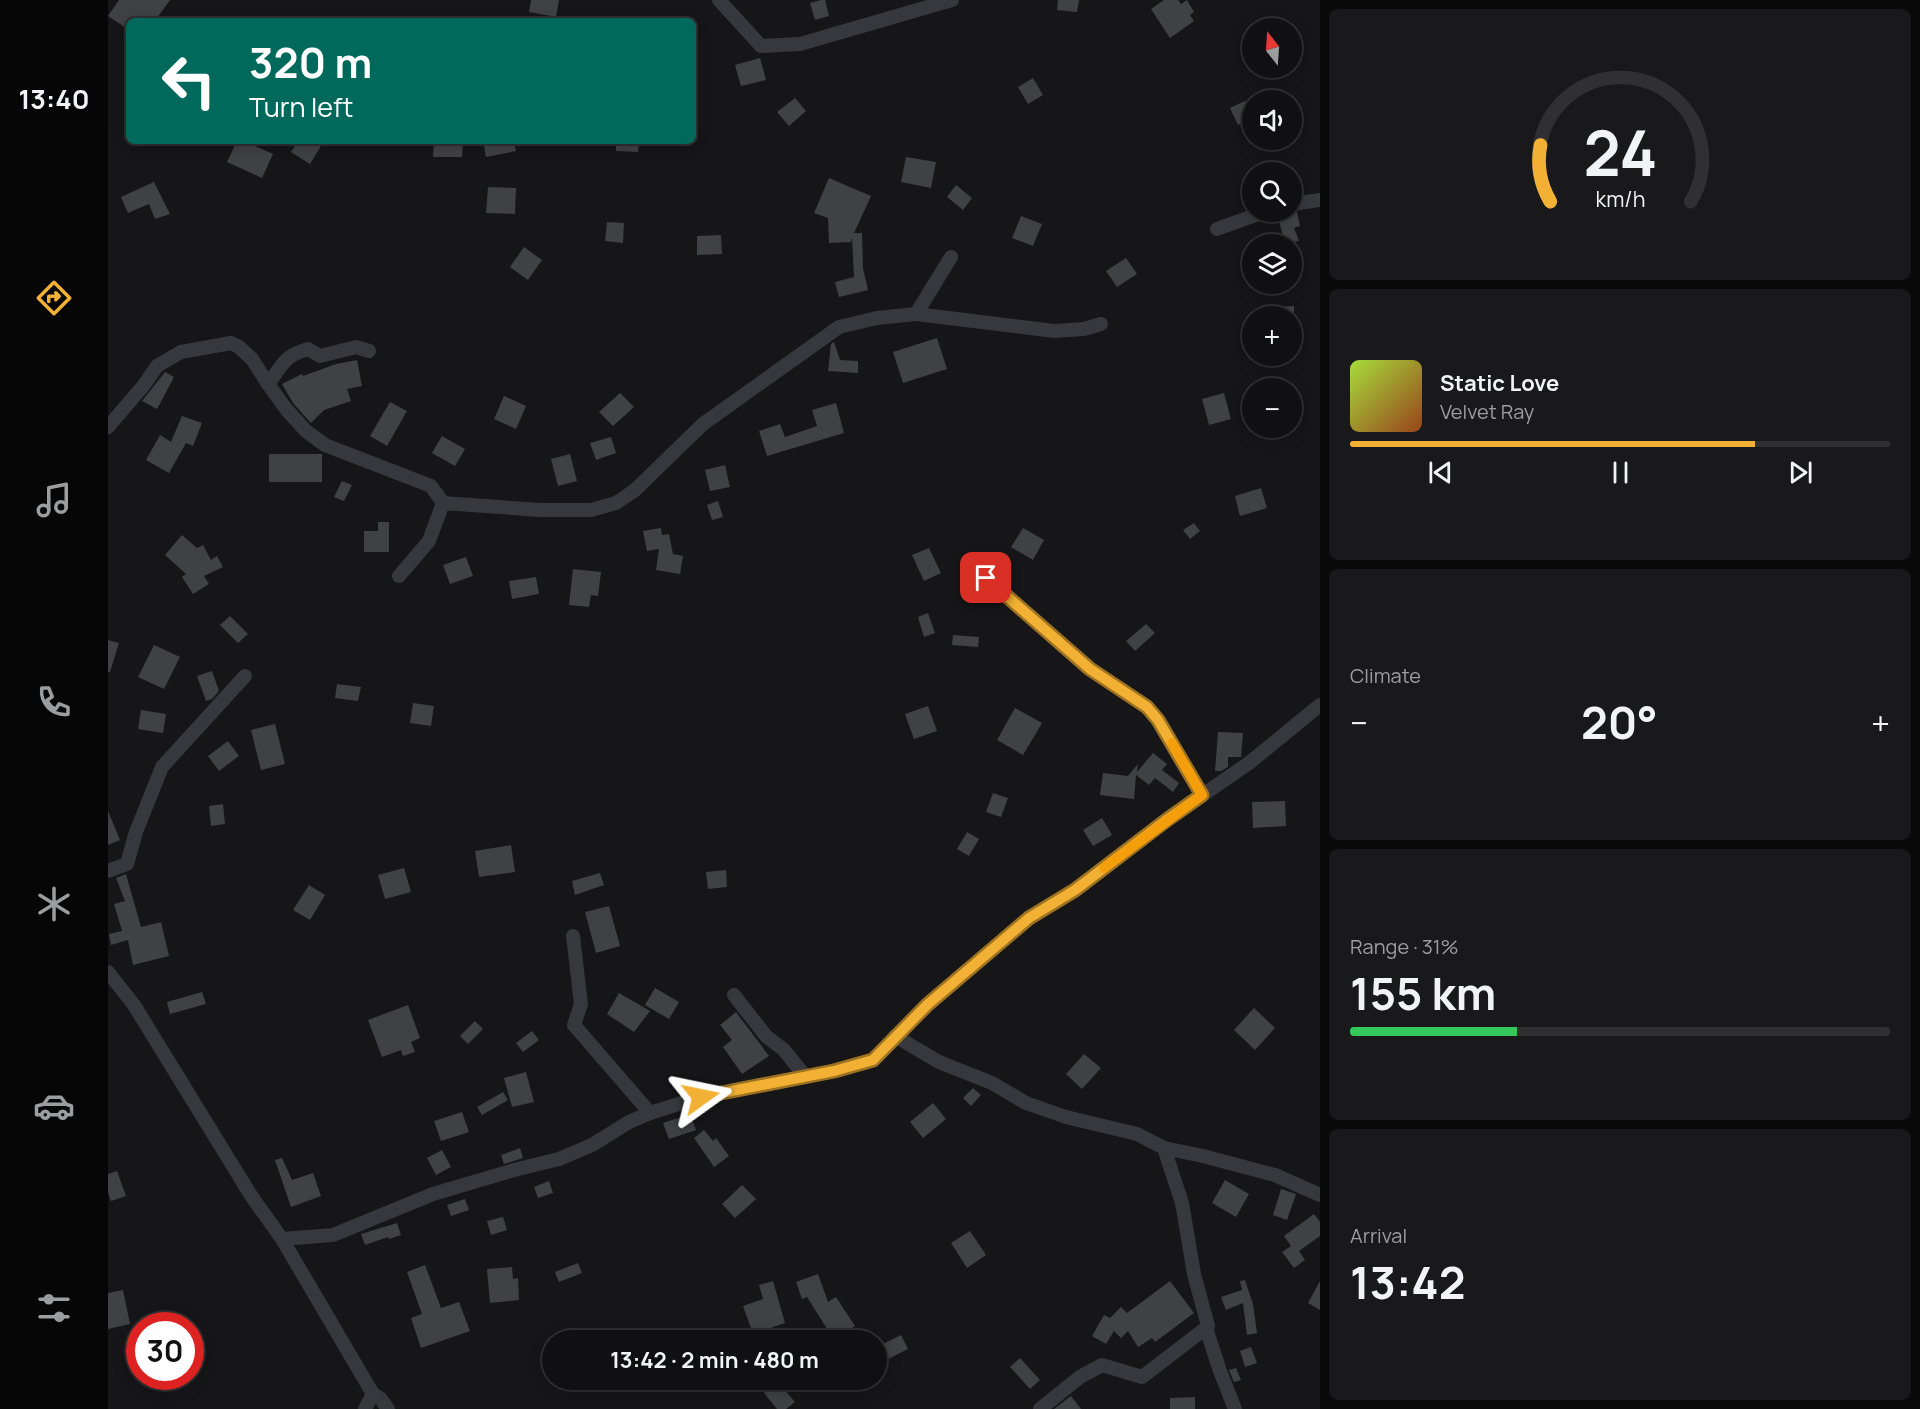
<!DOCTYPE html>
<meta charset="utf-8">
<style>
body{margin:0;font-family:Manrope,sans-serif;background:#19191b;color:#f1f3f6;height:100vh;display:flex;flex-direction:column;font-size:22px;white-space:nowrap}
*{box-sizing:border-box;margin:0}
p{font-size:20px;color:#9c9d9f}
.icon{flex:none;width:33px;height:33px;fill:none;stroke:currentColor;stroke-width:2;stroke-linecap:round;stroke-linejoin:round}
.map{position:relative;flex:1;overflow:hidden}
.side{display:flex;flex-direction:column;gap:9px;padding:9px;background:#09090a;width:600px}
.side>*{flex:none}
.top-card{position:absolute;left:18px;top:18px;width:570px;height:126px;border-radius:9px;box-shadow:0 3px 15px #0003,0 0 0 2px #303032;background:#00695c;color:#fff;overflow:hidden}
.needle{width:39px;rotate:343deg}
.controls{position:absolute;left:1134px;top:18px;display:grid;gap:12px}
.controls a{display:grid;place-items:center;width:60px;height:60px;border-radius:50%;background:#101012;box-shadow:0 3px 15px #0003,0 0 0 2px #303032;font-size:30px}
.speed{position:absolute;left:18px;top:1312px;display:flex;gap:12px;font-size:30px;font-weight:700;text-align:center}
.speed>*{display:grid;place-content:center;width:78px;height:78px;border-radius:50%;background:#101012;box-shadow:0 3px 15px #0003,0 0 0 2px #303032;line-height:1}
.speed .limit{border:9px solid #d22;background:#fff;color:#111}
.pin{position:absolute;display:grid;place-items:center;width:51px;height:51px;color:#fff;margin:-26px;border-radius:12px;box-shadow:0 3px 9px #0006}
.me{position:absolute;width:66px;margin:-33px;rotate:78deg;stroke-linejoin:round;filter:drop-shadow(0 0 4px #0008)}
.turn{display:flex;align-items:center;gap:21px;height:126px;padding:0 24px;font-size:27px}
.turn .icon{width:78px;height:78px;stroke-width:2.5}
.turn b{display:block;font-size:42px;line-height:51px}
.big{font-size:45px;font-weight:700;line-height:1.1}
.side .widget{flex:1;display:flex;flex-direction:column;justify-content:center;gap:9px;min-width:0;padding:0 21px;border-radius:9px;background:#19191b}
.side .dial{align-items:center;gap:0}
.dial svg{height:156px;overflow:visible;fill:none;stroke:#303032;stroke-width:7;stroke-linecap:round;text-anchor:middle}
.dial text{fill:#f1f3f6;stroke:none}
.song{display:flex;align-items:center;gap:18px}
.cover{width:72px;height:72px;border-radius:9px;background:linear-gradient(135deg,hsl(80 70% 55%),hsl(20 70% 35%))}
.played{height:6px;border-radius:3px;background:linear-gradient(90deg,#f2b134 75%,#303032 75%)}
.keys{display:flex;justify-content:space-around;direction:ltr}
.heat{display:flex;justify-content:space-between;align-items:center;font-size:33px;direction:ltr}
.charge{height:9px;border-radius:4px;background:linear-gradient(90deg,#34c759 31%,#303032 0)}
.trip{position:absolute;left:434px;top:1330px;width:345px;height:60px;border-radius:30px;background:#101012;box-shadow:0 3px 15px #0003,0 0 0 2px #303032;font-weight:700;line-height:60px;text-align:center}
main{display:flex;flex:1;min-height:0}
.tab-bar{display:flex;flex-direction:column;width:108px;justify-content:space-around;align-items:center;background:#060607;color:#9c9d9f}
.tab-bar .icon{width:42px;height:42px}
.tab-bar .selected{color:#f2b134}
.tab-bar b{font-size:27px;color:#f1f3f6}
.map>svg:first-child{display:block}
.building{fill:#404145}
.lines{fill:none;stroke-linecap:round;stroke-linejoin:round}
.street{stroke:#37383d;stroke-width:14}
.route-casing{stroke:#9d7322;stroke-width:15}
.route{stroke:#f2b134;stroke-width:10}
.slow{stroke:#f59e0b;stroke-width:10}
</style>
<main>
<nav class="tab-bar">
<b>13:40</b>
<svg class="icon selected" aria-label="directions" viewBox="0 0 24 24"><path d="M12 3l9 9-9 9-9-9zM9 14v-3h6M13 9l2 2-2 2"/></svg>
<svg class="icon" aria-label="music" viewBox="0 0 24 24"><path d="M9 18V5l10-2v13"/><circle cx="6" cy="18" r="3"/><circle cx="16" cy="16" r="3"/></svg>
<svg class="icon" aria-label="phone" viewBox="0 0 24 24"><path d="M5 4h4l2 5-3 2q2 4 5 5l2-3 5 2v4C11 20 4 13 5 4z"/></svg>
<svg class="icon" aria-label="climate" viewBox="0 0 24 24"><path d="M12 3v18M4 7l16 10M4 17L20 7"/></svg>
<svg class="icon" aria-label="car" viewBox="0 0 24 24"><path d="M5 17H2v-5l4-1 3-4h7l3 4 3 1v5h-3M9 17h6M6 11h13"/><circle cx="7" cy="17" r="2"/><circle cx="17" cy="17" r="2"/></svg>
<svg class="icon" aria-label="filters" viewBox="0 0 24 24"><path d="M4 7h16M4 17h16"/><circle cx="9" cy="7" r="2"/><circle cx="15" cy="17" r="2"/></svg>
</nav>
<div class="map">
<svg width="1212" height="1409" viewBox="0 0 1212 1409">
<rect width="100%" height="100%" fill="#161618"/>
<g class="building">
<path d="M 11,0 L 62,0 L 47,21 L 21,21 L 21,30 L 0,16 Z"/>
<path d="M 423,0 L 451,0 L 448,17 L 421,12 Z"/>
<path d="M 713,0 L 717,0 L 721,16 L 707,20 L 702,3 Z"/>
<path d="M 950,0 L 971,0 L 969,12 L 949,10 Z"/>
<path d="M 1056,0 L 1070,0 L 1073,4 L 1079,0 L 1086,12 L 1082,15 L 1086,21 L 1062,38 L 1043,9 Z"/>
<path d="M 652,58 L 658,80 L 633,86 L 627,65 Z"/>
<path d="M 925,78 L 935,95 L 920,104 L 910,87 Z"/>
<path d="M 687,98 L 698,111 L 681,126 L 669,112 Z"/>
<path d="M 1137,101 L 1144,119 L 1130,125 L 1122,108 Z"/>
<path d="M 129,141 L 136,141 L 165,154 L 154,178 L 119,162 Z"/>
<path d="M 190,141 L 216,141 L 202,164 L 183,152 Z"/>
<path d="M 326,141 L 355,141 L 354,157 L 325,157 Z"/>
<path d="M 375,141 L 406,141 L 408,151 L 378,157 Z"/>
<path d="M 508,141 L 531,141 L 530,152 L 508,151 Z"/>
<path d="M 798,157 L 828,162 L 823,188 L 793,182 Z"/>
<path d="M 721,178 L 763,196 L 746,233 L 754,233 L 755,268 L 760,290 L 731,297 L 727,282 L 746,277 L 744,238 L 743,242 L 721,243 L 720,218 L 706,213 Z"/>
<path d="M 46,182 L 62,214 L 47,219 L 41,204 L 20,213 L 13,197 Z"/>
<path d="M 848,185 L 864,198 L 855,210 L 839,197 Z"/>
<path d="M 380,187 L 408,188 L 407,214 L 378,213 Z"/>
<path d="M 1175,212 L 1189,212 L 1192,226 L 1186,228 L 1191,241 L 1177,244 L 1169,213 Z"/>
<path d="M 913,216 L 934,224 L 925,246 L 904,238 Z"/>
<path d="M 499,222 L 516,223 L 515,243 L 497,241 Z"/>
<path d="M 613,235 L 614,254 L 589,255 L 589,236 Z"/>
<path d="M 416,247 L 434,260 L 420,280 L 402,267 Z"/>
<path d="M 1018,258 L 1029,274 L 1009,287 L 998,271 Z"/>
<path d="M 1186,306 L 1186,316 L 1173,316 L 1173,307 Z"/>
<path d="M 829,338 L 839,369 L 795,383 L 785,352 Z"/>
<path d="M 726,342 L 732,360 L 750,361 L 750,373 L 720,371 L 723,344 Z"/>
<path d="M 249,360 L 254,386 L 239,389 L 243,401 L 216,410 L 203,423 L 185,403 L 174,384 L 194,374 L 195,376 L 228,364 Z"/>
<path d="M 57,372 L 66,377 L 49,409 L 34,401 Z"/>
<path d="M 512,393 L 526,407 L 505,426 L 491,412 Z"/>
<path d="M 1116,393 L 1123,419 L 1101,425 L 1094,399 Z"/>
<path d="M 396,396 L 418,406 L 408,429 L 386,419 Z"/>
<path d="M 282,402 L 299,411 L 279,446 L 262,436 Z"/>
<path d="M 728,403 L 736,433 L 659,456 L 651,431 L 672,424 L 677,437 L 709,426 L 704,410 Z"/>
<path d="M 74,416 L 94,423 L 85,446 L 78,443 L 61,473 L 38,460 L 52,435 L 63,442 Z"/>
<path d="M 334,436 L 357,449 L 347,466 L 324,453 Z"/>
<path d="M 503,437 L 508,453 L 488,460 L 482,443 Z"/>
<rect x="161" y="454" width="53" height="28"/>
<path d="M 462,454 L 469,481 L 450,486 L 443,459 Z"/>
<path d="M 617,465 L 622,487 L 602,491 L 597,470 Z"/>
<path d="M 234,481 L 244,485 L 236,501 L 226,497 Z"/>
<path d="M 1153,488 L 1159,508 L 1132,516 L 1127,496 Z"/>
<path d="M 610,501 L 615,517 L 604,520 L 599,505 Z"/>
<path d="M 270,522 L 281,522 L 281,552 L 256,552 L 256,531 L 270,531 Z"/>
<path d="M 1086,523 L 1092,531 L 1082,539 L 1075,530 Z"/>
<path d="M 553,528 L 554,535 L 561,534 L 565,554 L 575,556 L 572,574 L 548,570 L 551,549 L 539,551 L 535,531 Z"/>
<path d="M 915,528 L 936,540 L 925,560 L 903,547 Z"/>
<path d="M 74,535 L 89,548 L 95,545 L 103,560 L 109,556 L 115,567 L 96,576 L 101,584 L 85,594 L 74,577 L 78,574 L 57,555 Z"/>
<path d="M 821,548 L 833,573 L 816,581 L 804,555 Z"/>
<path d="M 358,557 L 365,576 L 342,584 L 335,565 Z"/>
<path d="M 465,569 L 493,572 L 490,596 L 483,595 L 481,607 L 461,605 Z"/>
<path d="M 428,577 L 431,594 L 404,599 L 401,581 Z"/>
<path d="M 820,613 L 827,633 L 816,637 L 810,617 Z"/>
<path d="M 122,616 L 140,634 L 130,643 L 112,625 Z"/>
<path d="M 1038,624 L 1047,633 L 1027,651 L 1018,641 Z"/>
<path d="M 845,635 L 871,637 L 870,647 L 844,645 Z"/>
<path d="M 0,640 L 11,643 L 2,672 L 0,672 Z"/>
<path d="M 46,645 L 72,657 L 56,689 L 30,677 Z"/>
<path d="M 104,671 L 111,691 L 104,699 L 98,701 L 89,676 Z"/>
<path d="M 229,684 L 253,687 L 250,701 L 227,698 Z"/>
<path d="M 305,703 L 326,706 L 323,726 L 302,723 Z"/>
<path d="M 820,706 L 829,731 L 806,739 L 797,714 Z"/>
<path d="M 907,708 L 934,723 L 915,755 L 889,740 Z"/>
<path d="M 33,710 L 58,714 L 55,733 L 30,729 Z"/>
<path d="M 167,724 L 177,764 L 153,770 L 143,730 Z"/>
<path d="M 1110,732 L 1135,733 L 1133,757 L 1120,757 L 1120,767 L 1113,771 L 1107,771 Z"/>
<path d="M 120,741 L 131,756 L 111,771 L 100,756 Z"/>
<path d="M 1045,753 L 1059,764 L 1054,770 L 1071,783 L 1065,792 L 1047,778 L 1041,785 L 1028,775 L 1026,799 L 992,795 L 995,773 L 1020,776 L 1030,764 L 1029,772 Z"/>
<path d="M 885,793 L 900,798 L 893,817 L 878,812 Z"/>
<path d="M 1177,801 L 1178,826 L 1145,828 L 1144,802 Z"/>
<path d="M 115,804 L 117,824 L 103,826 L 101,806 Z"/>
<path d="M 0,811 L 12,840 L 0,845 Z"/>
<path d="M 994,818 L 1004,835 L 985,846 L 975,830 Z"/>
<path d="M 859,832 L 871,839 L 861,856 L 849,849 Z"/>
<path d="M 403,845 L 407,872 L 371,877 L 367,851 Z"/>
<path d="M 296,868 L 303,892 L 277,899 L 270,875 Z"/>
<path d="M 618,870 L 619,887 L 600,889 L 598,872 Z"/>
<path d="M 492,873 L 496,885 L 467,895 L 464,881 Z"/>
<path d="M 18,874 L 33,927 L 53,922 L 61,956 L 25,965 L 20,940 L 3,945 L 1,934 L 14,931 L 6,904 L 17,901 L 8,878 Z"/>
<path d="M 201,885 L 217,895 L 202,920 L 185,910 Z"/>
<path d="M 501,906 L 512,946 L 488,953 L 477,912 Z"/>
<path d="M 547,988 L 571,1002 L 561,1019 L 537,1005 Z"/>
<path d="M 94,992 L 98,1004 L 62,1014 L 59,1002 Z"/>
<path d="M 511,993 L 542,1011 L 526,1032 L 499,1014 Z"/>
<path d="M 300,1005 L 312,1038 L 303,1042 L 307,1052 L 295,1056 L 293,1050 L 274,1057 L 260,1020 Z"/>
<path d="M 1146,1008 L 1167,1028 L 1147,1050 L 1126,1030 Z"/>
<path d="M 628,1012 L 661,1056 L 634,1074 L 615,1047 L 624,1040 L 612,1025 Z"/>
<path d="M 367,1021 L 375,1029 L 360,1044 L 352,1036 Z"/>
<path d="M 424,1031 L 431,1040 L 415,1052 L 408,1043 Z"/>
<path d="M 976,1054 L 993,1068 L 974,1089 L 958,1074 Z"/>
<path d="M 418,1072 L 426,1102 L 404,1107 L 396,1078 Z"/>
<path d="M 865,1088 L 873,1095 L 863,1106 L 855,1098 Z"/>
<path d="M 395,1092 L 400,1100 L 374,1115 L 369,1107 Z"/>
<path d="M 825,1103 L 838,1119 L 815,1138 L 802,1122 Z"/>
<path d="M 354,1112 L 361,1132 L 333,1141 L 326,1121 Z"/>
<path d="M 582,1114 L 588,1130 L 561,1139 L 555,1123 Z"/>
<path d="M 596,1130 L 605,1141 L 608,1138 L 621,1156 L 606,1167 L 586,1138 Z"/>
<path d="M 412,1148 L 415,1158 L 396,1164 L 393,1155 Z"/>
<path d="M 334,1150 L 343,1167 L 328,1175 L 319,1158 Z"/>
<path d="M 174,1158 L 184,1180 L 205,1173 L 213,1196 L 183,1207 L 167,1160 Z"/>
<path d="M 9,1171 L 18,1196 L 3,1201 L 0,1192 L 0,1174 Z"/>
<path d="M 1117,1180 L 1141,1194 L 1128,1217 L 1104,1203 Z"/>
<path d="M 441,1181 L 445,1193 L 430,1198 L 426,1187 Z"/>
<path d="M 634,1185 L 648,1199 L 627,1218 L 614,1204 Z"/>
<path d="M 1173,1189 L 1188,1194 L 1179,1220 L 1165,1215 Z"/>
<path d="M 357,1199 L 361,1210 L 343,1216 L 339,1205 Z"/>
<path d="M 1206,1214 L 1212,1222 L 1212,1236 L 1191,1251 L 1197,1260 L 1186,1268 L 1174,1252 L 1183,1246 L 1176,1236 Z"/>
<path d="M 395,1217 L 399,1230 L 383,1235 L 379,1221 Z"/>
<path d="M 289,1223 L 293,1235 L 281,1239 L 280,1237 L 257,1245 L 253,1234 Z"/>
<path d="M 862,1231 L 878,1255 L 859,1268 L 843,1243 Z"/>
<path d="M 470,1263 L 474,1273 L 451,1282 L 447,1272 Z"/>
<path d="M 317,1265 L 333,1308 L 351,1302 L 362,1331 L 313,1348 L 303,1318 L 314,1314 L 299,1272 Z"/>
<path d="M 404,1267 L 405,1279 L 410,1278 L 411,1300 L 382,1303 L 379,1269 Z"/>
<path d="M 710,1274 L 720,1302 L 728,1297 L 747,1326 L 726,1340 L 699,1297 L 694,1299 L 688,1282 Z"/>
<path d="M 1137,1280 L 1145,1304 L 1149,1333 L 1139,1335 L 1135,1303 L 1118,1310 L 1113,1297 L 1134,1290 L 1132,1281 Z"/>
<path d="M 665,1281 L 677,1323 L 645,1334 L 635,1306 L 655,1299 L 651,1285 Z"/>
<path d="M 1062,1281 L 1086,1313 L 1047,1342 L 1044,1338 L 1030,1347 L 1020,1331 L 1013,1338 L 1006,1331 L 998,1344 L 984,1336 L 996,1315 L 1002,1318 L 1013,1307 L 1019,1313 Z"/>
<path d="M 1212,1281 L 1212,1310 L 1200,1303 Z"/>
<path d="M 15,1290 L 22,1324 L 0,1329 L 0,1293 Z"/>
<path d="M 793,1335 L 800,1349 L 780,1359 L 773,1345 Z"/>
<path d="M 1143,1347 L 1149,1363 L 1137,1367 L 1132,1351 Z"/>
<path d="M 912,1358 L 932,1380 L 922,1389 L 902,1367 Z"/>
<path d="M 1128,1368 L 1133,1380 L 1126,1382 L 1121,1370 Z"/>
<path d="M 670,1382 L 687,1402 L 678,1409 L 669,1409 L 656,1393 Z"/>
<path d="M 963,1396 L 973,1409 L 946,1409 Z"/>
<path d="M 1087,1397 L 1087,1409 L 1062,1409 L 1062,1398 Z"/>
</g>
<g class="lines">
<g class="street">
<path d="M 611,0 L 653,46 L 692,44 L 844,0"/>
<path d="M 1184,204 L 1212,200"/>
<path d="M 1109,229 L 1156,212"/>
<path d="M 808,314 L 843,257"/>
<path d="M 160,384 L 178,409 L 198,431 L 217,445 L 323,486 L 335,503 L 432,510 L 483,510 L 508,503 L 527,490 L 595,424 L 731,327 L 769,318 L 808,314 L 946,331 L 976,329 L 993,324"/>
<path d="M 0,427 L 36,385 L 49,366 L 73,352 L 123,343 L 131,347 L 144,359 L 160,384 C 175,365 175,356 200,349 L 212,356 L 248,347 L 261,351"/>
<path d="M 291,576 L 321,541 L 335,503"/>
<path d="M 878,577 L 982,669 L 1039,707 L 1050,720 L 1094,795"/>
<path d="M 0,871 L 19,864 L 28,832 L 54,767 L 137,676"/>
<path d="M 465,936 L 473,1004 L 466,1025 L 542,1113"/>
<path d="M 0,972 L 26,1005 L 144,1197 L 174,1239 L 265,1394 L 273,1399 L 280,1409"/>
<path d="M 626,995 L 658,1036 L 676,1050 L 697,1076"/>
<path d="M 787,1036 L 831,1062 L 884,1083 L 918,1103 L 958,1117 L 1029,1134 L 1056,1148 L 1095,1156 L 1167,1175 L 1212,1195"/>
<path d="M 1056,1148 L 1074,1203 L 1086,1274 L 1100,1326 L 1098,1328 L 1112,1371 L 1127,1409"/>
<path d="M 174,1239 L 225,1235 L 325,1194 L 406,1170 L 451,1159 L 484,1145 L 521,1122 L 542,1113 L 593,1097 L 726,1071 L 765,1060 L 819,1005 L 921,918 L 967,890 L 1060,819 L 1141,763 L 1212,705"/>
<path d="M 257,1409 L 265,1394"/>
<path d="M 932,1409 L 972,1377 L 994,1365 L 1034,1377 L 1098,1328"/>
</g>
</g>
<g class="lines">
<defs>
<path id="route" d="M 593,1097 L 726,1071 L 765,1060 L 819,1005 L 921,918 L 967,890 L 1060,819 L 1094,795 L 1050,720 L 1039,707 L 982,669 L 878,578"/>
</defs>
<use href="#route" class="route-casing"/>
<use href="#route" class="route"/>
<path class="slow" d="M 996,868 L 1094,795 L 1064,743"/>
</g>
</svg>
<div class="controls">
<a><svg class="needle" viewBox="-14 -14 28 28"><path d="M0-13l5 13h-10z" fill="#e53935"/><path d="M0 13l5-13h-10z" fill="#9c9d9f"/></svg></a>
<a><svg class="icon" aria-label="sound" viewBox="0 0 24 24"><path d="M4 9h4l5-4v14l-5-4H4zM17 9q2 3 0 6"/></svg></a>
<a><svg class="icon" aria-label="search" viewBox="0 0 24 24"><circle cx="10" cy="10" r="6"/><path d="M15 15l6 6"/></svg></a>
<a><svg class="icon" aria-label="layers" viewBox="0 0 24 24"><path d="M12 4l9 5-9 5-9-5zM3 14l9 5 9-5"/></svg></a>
<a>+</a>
<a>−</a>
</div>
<div class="speed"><div class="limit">30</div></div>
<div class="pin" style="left:878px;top:578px;background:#d93025"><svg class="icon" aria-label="arrive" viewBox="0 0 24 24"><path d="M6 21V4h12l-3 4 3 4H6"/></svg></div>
<svg class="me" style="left:593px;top:1097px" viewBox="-20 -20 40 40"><path d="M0-17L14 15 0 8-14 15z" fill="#f2b134" stroke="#fff" stroke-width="4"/></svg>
<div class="trip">13:42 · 2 min · 480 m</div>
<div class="top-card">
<div class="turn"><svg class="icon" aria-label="left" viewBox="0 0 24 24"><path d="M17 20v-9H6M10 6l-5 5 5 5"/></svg><div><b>320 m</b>Turn left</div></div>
</div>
</div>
<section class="side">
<div class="widget dial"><svg viewBox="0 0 100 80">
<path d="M14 69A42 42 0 1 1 86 69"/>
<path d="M14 69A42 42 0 0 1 9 40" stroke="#f2b134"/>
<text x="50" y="56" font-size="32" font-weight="700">24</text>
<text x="50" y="72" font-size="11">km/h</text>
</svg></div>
<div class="widget">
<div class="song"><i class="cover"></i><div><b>Static Love</b><p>Velvet Ray</p></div></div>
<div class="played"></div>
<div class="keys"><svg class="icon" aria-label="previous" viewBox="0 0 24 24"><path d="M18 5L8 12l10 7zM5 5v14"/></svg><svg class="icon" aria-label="pause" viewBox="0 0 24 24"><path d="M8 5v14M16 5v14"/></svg><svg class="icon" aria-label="next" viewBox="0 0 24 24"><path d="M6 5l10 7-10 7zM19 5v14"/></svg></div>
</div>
<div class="widget"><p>Climate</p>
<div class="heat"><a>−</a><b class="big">20°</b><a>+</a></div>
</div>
<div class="widget"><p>Range · 31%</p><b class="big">155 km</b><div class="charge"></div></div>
<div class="widget"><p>Arrival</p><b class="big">13:42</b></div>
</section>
</main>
